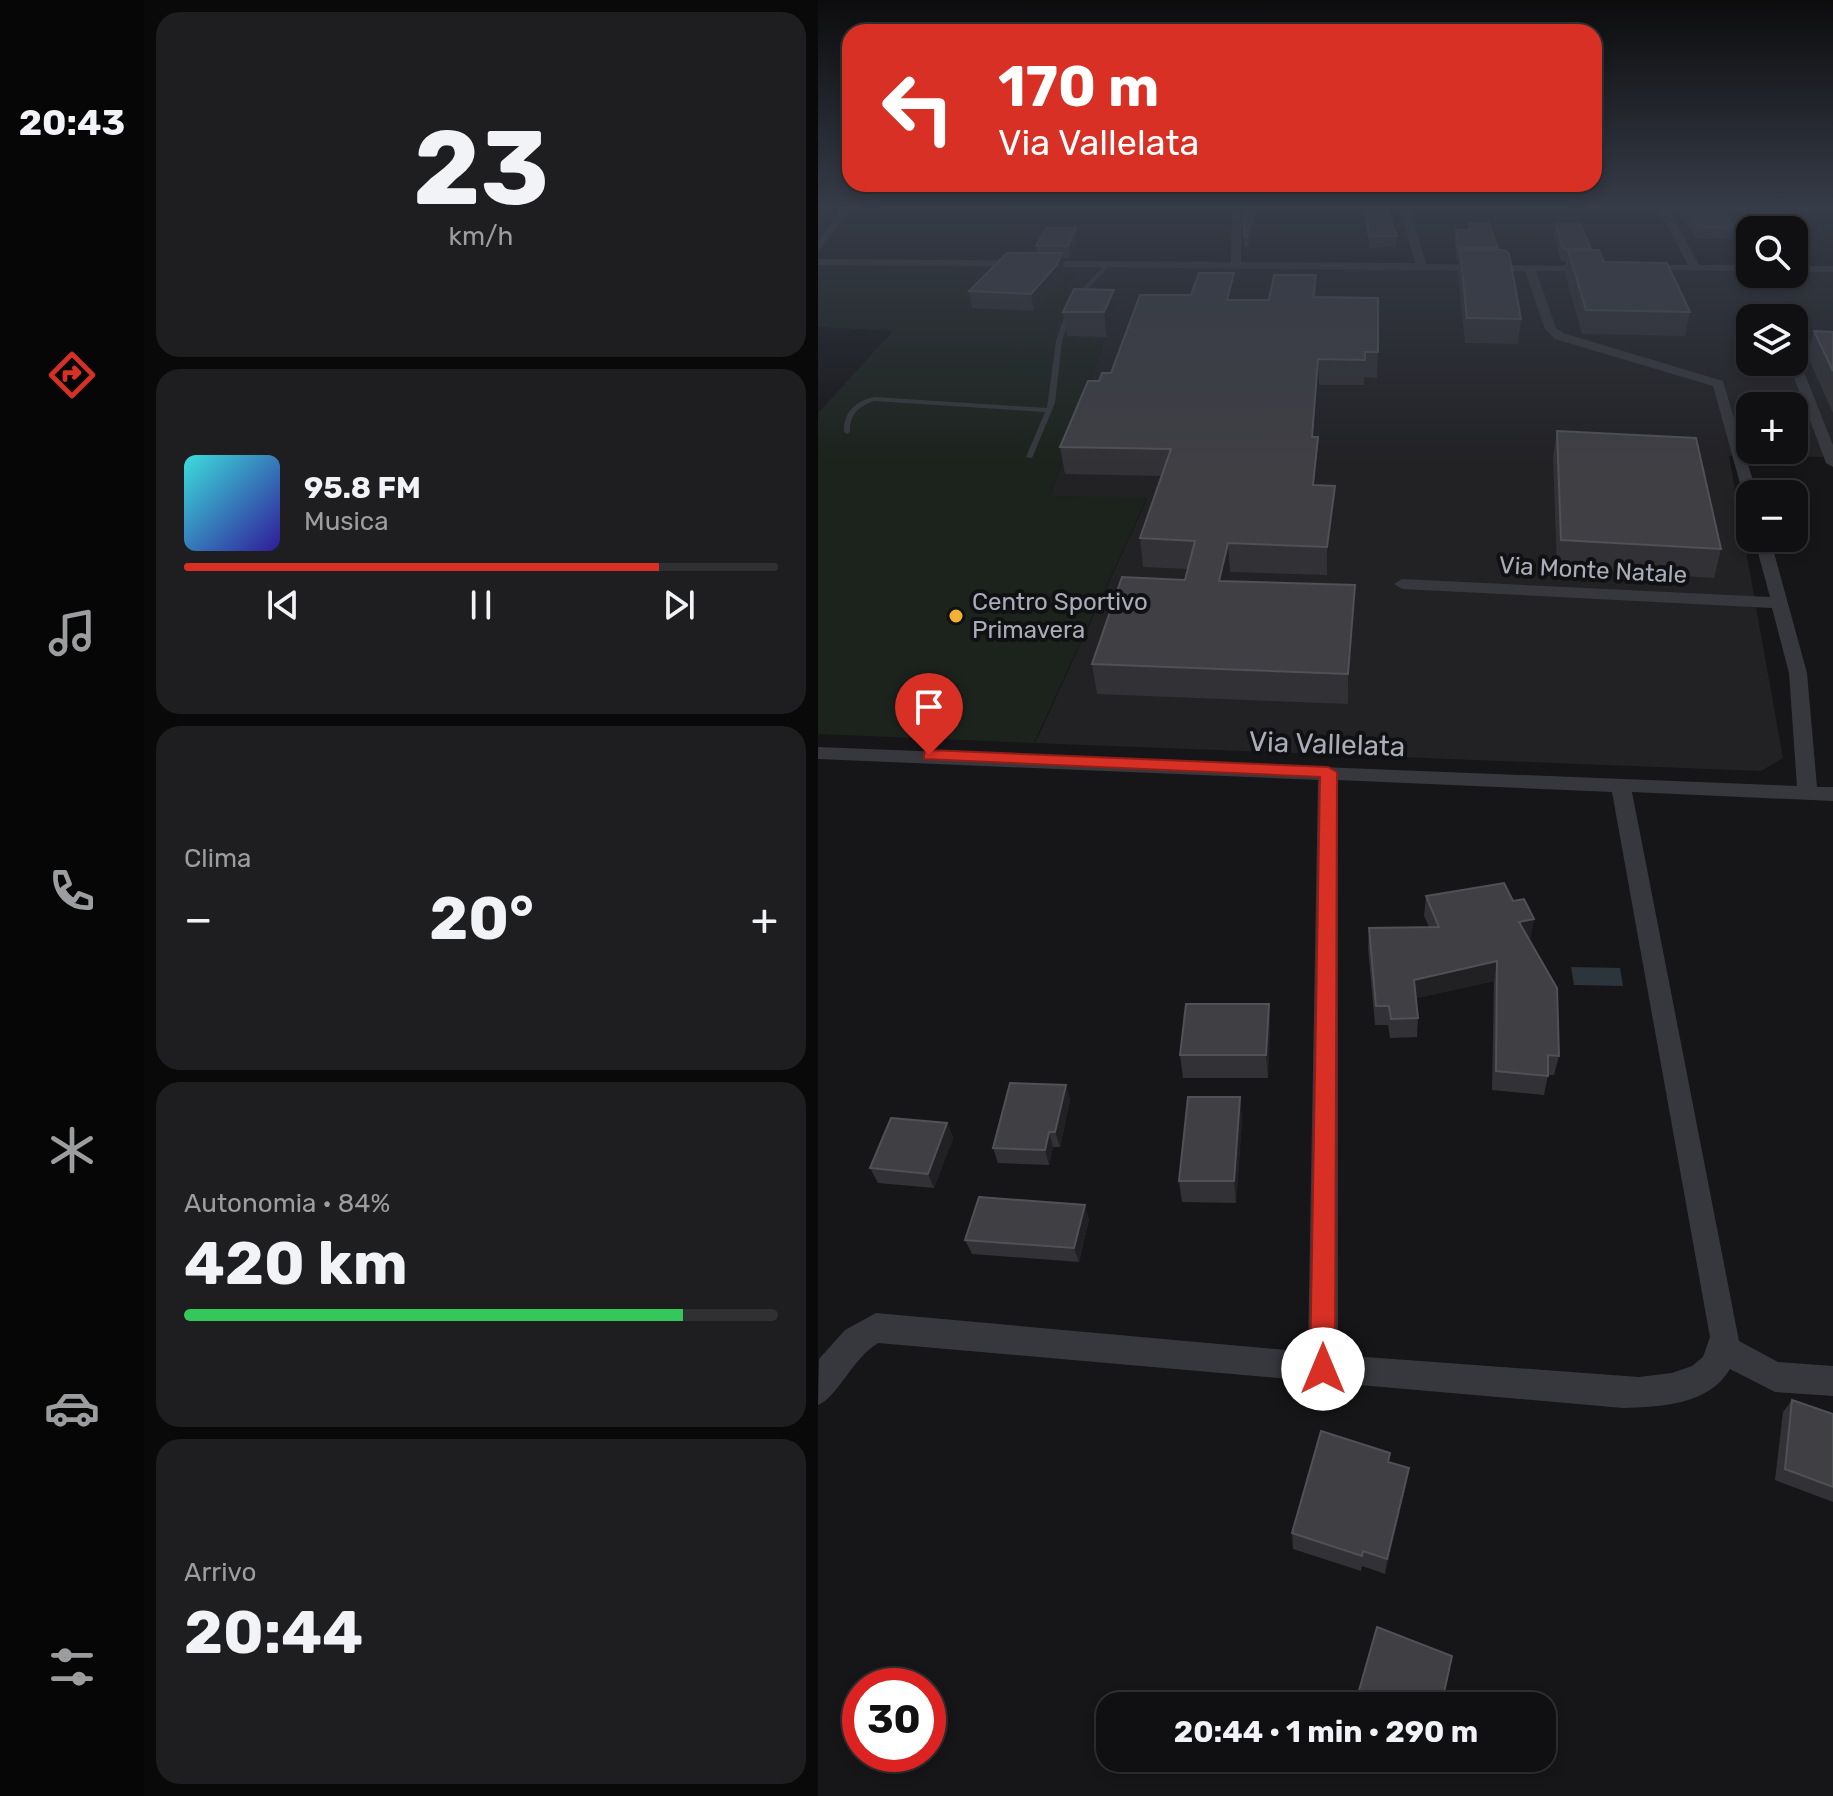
<!DOCTYPE html>
<html lang="it">
<meta charset="utf-8">
<style>
body{margin:0;font-family:Rubik,sans-serif;background:#1e1e20;color:#f1f3f6;height:100vh;display:flex;flex-direction:column;font-size:30px;white-space:nowrap}
*{box-sizing:border-box;margin:0}
p{font-size:26px;color:#9c9d9f}
.icon{flex:none;width:44px;height:44px;fill:none;stroke:currentColor;stroke-width:2;stroke-linecap:round;stroke-linejoin:round}
.map{position:relative;flex:1;overflow:hidden}
.sheet{display:flex;flex-direction:column;gap:12px;padding:12px;background:#09090a;width:674px}
.sheet>*{flex:none}
.hud{position:absolute;left:24px;top:24px;width:760px;height:168px;border-radius:24px;box-shadow:0 4px 12px #0003,0 0 0 2px #303032;background:#d93025;color:#fff;overflow:hidden}
.buttons{position:absolute;left:918px;top:216px;display:grid;gap:16px}
.buttons a{display:grid;place-items:center;width:72px;height:72px;border-radius:16px;background:#101012;box-shadow:0 4px 12px #0003,0 0 0 2px #303032;font-size:40px}
.speed{position:absolute;left:24px;top:1668px;display:flex;gap:16px;font-size:40px;font-weight:700;text-align:center}
.speed>*{display:grid;place-content:center;width:104px;height:104px;border-radius:50%;background:#101012;box-shadow:0 4px 12px #0003,0 0 0 2px #303032;line-height:1}
.speed .limit{border:12px solid #d22;background:#fff;color:#111}
.pin{position:absolute;display:grid;place-items:center;width:68px;height:68px;color:#fff;margin:-82px -34px;border-radius:50% 50% 50% 0;rotate:-45deg;box-shadow:0 0 8px #0007}
.pin .icon{rotate:45deg}
.me{position:absolute;width:88px;margin:-44px;rotate:0deg;stroke-linejoin:round;filter:drop-shadow(0 0 6px #0008)}
.turn{display:flex;align-items:center;gap:28px;height:168px;padding:0 24px;font-size:36px}
.turn .icon{width:104px;height:104px;stroke-width:2.5}
.turn b{display:block;font-size:56px;line-height:68px}
.big{font-size:60px;font-weight:700;line-height:1.1}
.sheet .widget{flex:1;display:flex;flex-direction:column;justify-content:center;gap:12px;min-width:0;padding:0 28px;border-radius:24px;background:#1e1e20}
.sheet .dial{align-items:center;gap:0}
.dial b{font-size:104px;line-height:1}
.song{display:flex;align-items:center;gap:24px}
.cover{width:96px;height:96px;border-radius:12px;background:linear-gradient(135deg,hsl(180 70% 55%),hsl(250 70% 35%))}
.played{height:8px;border-radius:4px;background:linear-gradient(90deg,#d93025 80%,#303032 80%)}
.keys{display:flex;justify-content:space-around;direction:ltr}
.heat{display:flex;justify-content:space-between;align-items:center;font-size:44px;direction:ltr}
.charge{height:12px;border-radius:6px;background:linear-gradient(90deg,#34c759 84%,#303032 0)}
.trip{position:absolute;left:278px;top:1692px;width:460px;height:80px;border-radius:24px;background:#101012;box-shadow:0 4px 12px #0003,0 0 0 2px #303032;font-weight:700;line-height:80px;text-align:center}
main{display:flex;flex:1;min-height:0}
.tab-bar{display:flex;flex-direction:column;width:144px;justify-content:space-around;align-items:center;background:#060607;color:#9c9d9f}
.tab-bar .icon{width:56px;height:56px}
.tab-bar .current{color:#d93025}
.tab-bar b{font-size:36px;color:#f1f3f6}
.map>svg:first-child{display:block}
.built{fill:#222225;fill-rule:evenodd}
.green{fill:#1c231d}
.water{fill:#2c353c}
.lines{fill:none;stroke-linecap:round;stroke-linejoin:round}
.service{fill:#37383d;fill-rule:evenodd}
.minor{fill:#37383d;fill-rule:evenodd}
.wall{fill:#323236}
.shaded-wall{fill:#212124}
.building{fill:#3f3f44;stroke:#4f5156;stroke-width:2}
.route{fill:#d93025;stroke:#8d1f18;stroke-width:2}
.poi-dot{fill:#f2b134;stroke:#111113;stroke-width:3}
.labels{text-anchor:middle;dominant-baseline:central;stroke-width:8;stroke-linejoin:round;paint-order:stroke}
.far-street-label{font-size:24px;fill:#a8adb8;stroke:#111113}
.far-poi-label{font-size:24px;fill:#a8adb8;stroke:#111113;text-anchor:start}
.street-label{font-size:28px;fill:#a8adb8;stroke:#111113}
</style>
<main>
<nav class="tab-bar">
<b>20:43</b>
<svg class="icon current" aria-label="directions" viewBox="0 0 24 24"><path d="M12 3l9 9-9 9-9-9zM9 14v-3h6M13 9l2 2-2 2"/></svg>
<svg class="icon" aria-label="music" viewBox="0 0 24 24"><path d="M9 18V5l10-2v13"/><circle cx="6" cy="18" r="3"/><circle cx="16" cy="16" r="3"/></svg>
<svg class="icon" aria-label="phone" viewBox="0 0 24 24"><path d="M5 4h4l2 5-3 2q2 4 5 5l2-3 5 2v4C11 20 4 13 5 4z"/></svg>
<svg class="icon" aria-label="climate" viewBox="0 0 24 24"><path d="M12 3v18M4 7l16 10M4 17L20 7"/></svg>
<svg class="icon" aria-label="car" viewBox="0 0 24 24"><path d="M5 17H2v-5l4-1 3-4h7l3 4 3 1v5h-3M9 17h6M6 11h13"/><circle cx="7" cy="17" r="2"/><circle cx="17" cy="17" r="2"/></svg>
<svg class="icon" aria-label="filters" viewBox="0 0 24 24"><path d="M4 7h16M4 17h16"/><circle cx="9" cy="7" r="2"/><circle cx="15" cy="17" r="2"/></svg>
</nav>
<section class="sheet">
<div class="widget dial"><b>23</b><p>km/h</p></div>
<div class="widget">
<div class="song"><i class="cover"></i><div><b>95.8 FM</b><p>Musica</p></div></div>
<div class="played"></div>
<div class="keys"><svg class="icon" aria-label="previous" viewBox="0 0 24 24"><path d="M18 5L8 12l10 7zM5 5v14"/></svg><svg class="icon" aria-label="pause" viewBox="0 0 24 24"><path d="M8 5v14M16 5v14"/></svg><svg class="icon" aria-label="next" viewBox="0 0 24 24"><path d="M6 5l10 7-10 7zM19 5v14"/></svg></div>
</div>
<div class="widget"><p>Clima</p>
<div class="heat"><a>−</a><b class="big">20°</b><a>+</a></div>
</div>
<div class="widget"><p>Autonomia · 84%</p><b class="big">420 km</b><div class="charge"></div></div>
<div class="widget"><p>Arrivo</p><b class="big">20:44</b></div>
</section>
<div class="map">
<svg width="1015" height="1796" viewBox="0 0 1015 1796">
<rect width="100%" height="100%" fill="#161618"/>
<path class="built" d="M 257,267 L 1015,272 L 1015,457 L 911,456 L 965,758 L 943,771 L 217,743 L 329,499 L 232,496 L 286,341 L 235,337 ZM 932,318 L 976,318 L 976,362 L 932,362 ZM 932,406 L 976,406 L 976,450 L 932,450 Z"/>
<path class="green" d="M 0,265 L 257,267 L 236,336 L 286,340 L 232,496 L 329,498 L 216,743 L 0,734 L 0,413 L 75,331 L 0,327 Z"/>
<path class="water" d="M 753,967 L 802,968 L 805,986 L 756,985 Z"/>
<g class="lines">
<path class="service" d="M 288,263 L 293,264 L 257,303 L 244,341 L 237,403 L 214,458 L 208,457 L 227,412 L 56,401 C 41,406 31,415 32,432 L 29,434 L 26,432 C 25,412 38,401 56,397 L 229,408 L 238,341 L 251,303 Z"/>
<g class="minor">
<path d="M 23,210 L 33,210 L 0,251 L 0,241 Z"/>
<path d="M 414,210 L 424,210 L 423,262 L 597,263 L 582,210 L 592,210 L 608,264 L 779,266 L 775,271 L 718,271 L 738,328 L 745,333 L 905,381 L 939,494 L 932,494 L 932,498 L 925,494 L 895,386 L 737,339 L 727,329 L 707,271 L 0,265 L 0,259 L 413,262 Z"/>
<path d="M 841,210 L 851,210 L 881,265 L 932,265 L 932,271 L 817,270 L 821,265 L 870,265 Z"/>
<rect x="976" y="266" width="39" height="6"/>
<path d="M 1015,341 L 1015,349 L 976,354 L 976,346 Z"/>
<path d="M 976,358 L 982,362 L 1015,445 L 1015,467 L 1008,463 L 970,362 L 976,362 Z"/>
<path d="M 936,538 L 952,538 L 989,673 L 999,787 L 1015,787 L 1015,801 L 814,792 L 921,1341 L 960,1362 L 1015,1366 L 1015,1396 L 957,1392 L 912,1369 C 891,1405 842,1407 805,1408 L 60,1343 C 34,1359 19,1398 0,1405 L 1,1359 L 27,1330 L 58,1313 L 490,1352 L 500,780 L 0,759 L 0,747 L 979,786 L 971,673 L 954,608 L 584,589 L 576,584 L 584,579 L 952,597 ZM 520,780 L 794,792 L 892,1337 L 885,1357 L 874,1366 L 854,1373 L 821,1377 L 520,1355 Z"/>
</g>
</g>
<g class="wall">
<path d="M 439,210 L 430,247 L 426,246 L 426,236 Z"/>
<path d="M 547,210 L 569,210 L 579,236 L 578,247 L 551,248 Z"/>
<path d="M 862,210 L 906,210 L 916,228 L 914,239 L 879,238 L 861,216 Z"/>
<path d="M 650,223 L 680,248 L 703,319 L 700,344 L 647,343 L 640,273 L 641,260 L 639,260 L 637,242 L 638,230 L 650,230 Z"/>
<path d="M 738,224 L 773,249 L 773,250 L 786,262 L 872,312 L 867,336 L 764,334 L 747,273 L 748,261 L 743,261 L 736,235 Z"/>
<path d="M 258,228 L 259,240 L 251,258 L 244,258 L 246,270 L 240,283 L 216,311 L 154,308 L 151,291 L 220,253 L 218,246 Z"/>
<path d="M 416,273 L 417,300 L 451,300 L 498,275 L 498,297 L 560,352 L 559,378 L 546,377 L 546,385 L 501,385 L 496,437 L 500,464 L 498,485 L 517,486 L 517,513 L 509,575 L 412,572 L 409,581 L 537,615 L 530,704 L 279,694 L 274,664 L 367,580 L 370,569 L 325,567 L 322,538 L 344,476 L 247,474 L 242,447 L 281,381 L 293,373 L 373,295 Z"/>
<path d="M 296,290 L 298,314 L 289,337 L 249,336 L 245,312 Z"/>
<path d="M 996,331 L 1015,332 L 1015,413 L 989,355 Z"/>
<path d="M 739,431 L 903,549 L 896,578 L 739,568 L 735,458 Z"/>
<path d="M 608,896 L 695,901 L 716,919 L 712,939 L 711,939 L 741,1056 L 736,1075 L 730,1075 L 726,1095 L 674,1090 L 676,981 L 598,998 L 600,1018 L 599,1037 L 572,1038 L 570,1025 L 557,1025 L 550,948 L 551,928 L 611,927 L 606,916 Z"/>
<path d="M 451,1004 L 452,1027 L 450,1078 L 365,1078 L 362,1055 Z"/>
<path d="M 248,1085 L 252,1100 L 242,1147 L 235,1147 L 231,1165 L 180,1163 L 175,1148 Z"/>
<path d="M 422,1097 L 424,1120 L 418,1203 L 364,1202 L 361,1181 Z"/>
<path d="M 129,1123 L 135,1138 L 116,1188 L 60,1183 L 52,1168 Z"/>
<path d="M 271,1219 L 261,1262 L 154,1254 L 147,1240 Z"/>
<path d="M 974,1400 L 1015,1414 L 1015,1502 L 957,1480 L 965,1412 Z"/>
<path d="M 571,1463 L 591,1468 L 588,1485 L 567,1574 L 544,1566 L 543,1571 L 475,1549 L 474,1533 Z"/>
<path d="M 540,1694 L 623,1706 L 550,1706 L 539,1701 Z"/>
</g>
<g class="shaded-wall">
<path d="M 436,210 L 439,210 L 430,247 L 429,237 Z"/>
<path d="M 258,228 L 259,240 L 251,258 L 250,246 Z"/>
<path d="M 244,253 L 246,270 L 240,283 L 216,311 L 213,294 Z"/>
<path d="M 416,273 L 417,297 L 411,324 L 409,300 Z"/>
<path d="M 296,290 L 298,314 L 289,337 L 286,312 Z"/>
<path d="M 500,359 L 501,385 L 494,464 L 494,437 Z"/>
<path d="M 500,437 L 500,464 L 496,513 L 495,485 Z"/>
<path d="M 517,486 L 517,513 L 509,575 L 509,547 Z"/>
<path d="M 410,543 L 412,572 L 403,610 L 401,581 Z"/>
<path d="M 537,585 L 537,615 L 530,704 L 530,674 Z"/>
<path d="M 716,919 L 712,939 L 698,942 L 701,922 Z"/>
<path d="M 679,961 L 676,981 L 595,999 L 596,980 Z"/>
<path d="M 451,1004 L 452,1027 L 450,1078 L 448,1055 Z"/>
<path d="M 248,1085 L 252,1100 L 242,1147 L 237,1132 Z"/>
<path d="M 422,1097 L 424,1120 L 418,1203 L 416,1181 Z"/>
<path d="M 129,1123 L 135,1138 L 116,1188 L 110,1174 Z"/>
<path d="M 231,1132 L 235,1147 L 231,1165 L 227,1150 Z"/>
<path d="M 267,1205 L 271,1219 L 261,1262 L 256,1248 Z"/>
<path d="M 591,1468 L 588,1485 L 567,1574 L 569,1559 Z"/>
</g>
<g class="building">
<path d="M 426,210 L 436,210 L 429,237 L 426,236 Z"/>
<path d="M 547,210 L 569,210 L 579,236 L 551,236 Z"/>
<path d="M 868,210 L 906,210 L 916,228 L 881,227 Z"/>
<path d="M 650,223 L 671,223 L 680,248 L 640,248 L 638,230 L 653,230 Z"/>
<path d="M 738,224 L 762,224 L 773,249 L 745,249 Z"/>
<path d="M 228,228 L 258,228 L 250,246 L 218,246 Z"/>
<path d="M 642,250 L 686,250 L 691,253 L 703,319 L 649,318 Z"/>
<path d="M 750,250 L 781,250 L 786,262 L 849,263 L 872,312 L 768,310 Z"/>
<path d="M 189,253 L 244,253 L 238,266 L 213,294 L 151,291 Z"/>
<path d="M 381,273 L 416,273 L 409,300 L 451,300 L 456,275 L 498,275 L 495,297 L 560,298 L 560,352 L 547,352 L 547,360 L 500,359 L 494,437 L 500,437 L 495,485 L 517,486 L 509,547 L 410,543 L 401,581 L 537,585 L 530,674 L 274,664 L 304,577 L 367,580 L 377,541 L 322,538 L 353,449 L 242,447 L 270,381 L 281,381 L 284,373 L 293,373 L 322,295 L 373,295 Z"/>
<path d="M 256,289 L 296,290 L 286,312 L 245,312 Z"/>
<path d="M 996,331 L 1015,332 L 1015,371 Z"/>
<path d="M 739,431 L 878,438 L 903,549 L 743,540 Z"/>
<path d="M 686,883 L 695,901 L 706,899 L 716,919 L 701,922 L 739,988 L 741,1056 L 730,1055 L 730,1076 L 678,1071 L 679,961 L 596,980 L 600,1018 L 573,1019 L 571,1006 L 558,1006 L 551,928 L 621,927 L 608,896 Z"/>
<path d="M 368,1004 L 451,1004 L 448,1055 L 362,1055 Z"/>
<path d="M 192,1083 L 248,1085 L 237,1132 L 231,1132 L 227,1150 L 175,1148 Z"/>
<path d="M 370,1097 L 422,1097 L 416,1181 L 361,1181 Z"/>
<path d="M 73,1118 L 129,1123 L 110,1174 L 52,1168 Z"/>
<path d="M 161,1197 L 267,1205 L 256,1248 L 147,1240 Z"/>
<path d="M 974,1400 L 1015,1414 L 1015,1487 L 967,1469 Z"/>
<path d="M 503,1431 L 572,1453 L 570,1462 L 591,1468 L 569,1559 L 545,1551 L 544,1556 L 474,1533 Z"/>
<path d="M 559,1627 L 634,1656 L 623,1706 L 570,1706 L 540,1694 Z"/>
</g>
<linearGradient id="sky" x2="0" y2="1"><stop stop-color="#0c0c0d"/><stop offset="0.45" stop-color="#363c48"/><stop offset="1" stop-color="#363c48" stop-opacity="0"/></linearGradient>
<rect width="1015" height="462" fill="url(#sky)"/>
<path class="route" d="M 111,750 L 510,767 L 519,772 L 517,1369 L 514,1378 L 505,1381 L 496,1378 L 492,1369 L 502,777 L 106,759 L 106,752 Z"/>
<circle class="poi-dot" cx="138" cy="616" r="8"/>
<g class="labels">
<g class="far-street-label">
<text transform="translate(775 570) rotate(3)">Via Monte Natale</text>
</g>
<g class="far-poi-label">
<text x="154" y="602">Centro Sportivo<tspan x="154" dy="28">Primavera</tspan></text>
</g>
<g class="street-label">
<text transform="translate(509 744) rotate(2)">Via Vallelata</text>
</g>
</g>
</svg>
<div class="buttons">
<a><svg class="icon" aria-label="search" viewBox="0 0 24 24"><circle cx="10" cy="10" r="6"/><path d="M15 15l6 6"/></svg></a>
<a><svg class="icon" aria-label="layers" viewBox="0 0 24 24"><path d="M12 4l9 5-9 5-9-5zM3 14l9 5 9-5"/></svg></a>
<a>+</a>
<a>−</a>
</div>
<div class="speed"><div class="limit">30</div></div>
<div class="pin" style="left:111px;top:755px;background:#d93025"><svg class="icon" aria-label="arrive" viewBox="0 0 24 24"><path d="M6 21V4h12l-3 4 3 4H6"/></svg></div>
<svg class="me" style="left:505px;top:1369px" viewBox="-20 -20 40 40"><circle r="19" fill="#fff"/><path d="M0-13L10 11 0 6-10 11z" fill="#d93025"/></svg>
<div class="trip">20:44 · 1 min · 290 m</div>
<div class="hud">
<div class="turn"><svg class="icon" aria-label="left" viewBox="0 0 24 24"><path d="M17 20v-9H6M10 6l-5 5 5 5"/></svg><div><b>170 m</b>Via Vallelata</div></div>
</div>
</div>
</main>
